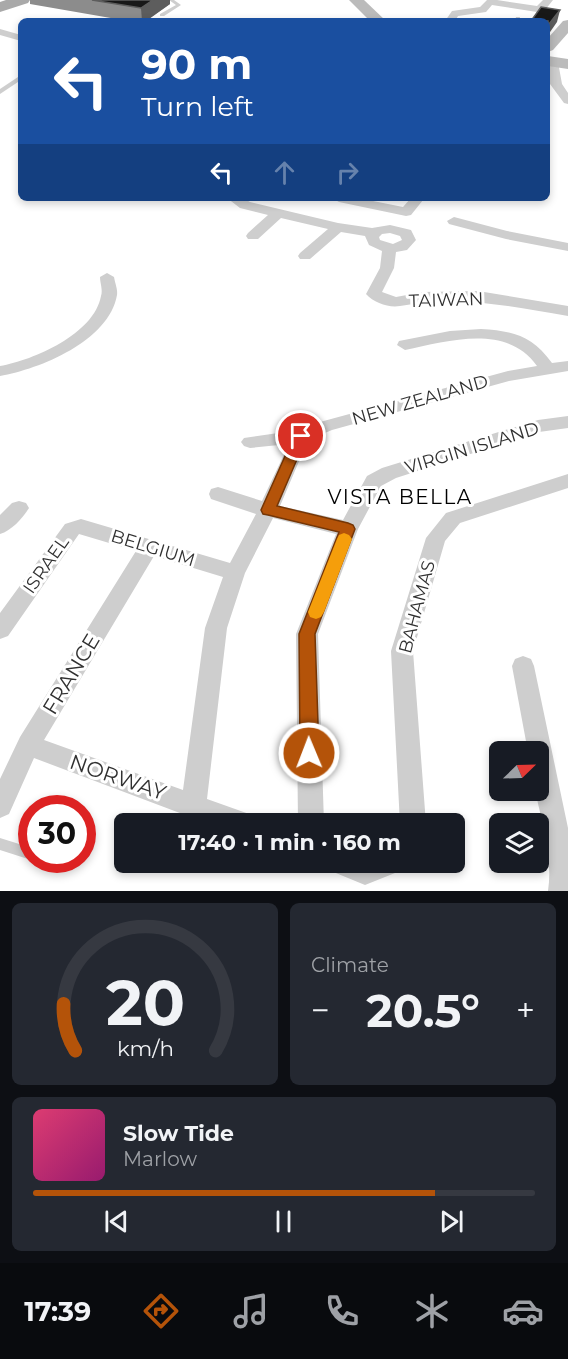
<!DOCTYPE html>
<meta charset="utf-8">
<style>
body{margin:0;font-family:Montserrat,sans-serif;background:#242831;color:#f1f3f6;height:100vh;display:flex;flex-direction:column;font-size:22px;white-space:nowrap}
*{box-sizing:border-box;margin:0}
p{font-size:20px;color:#9ea1a6}
.icon{flex:none;width:33px;height:33px;fill:none;stroke:currentColor;stroke-width:2;stroke-linecap:round;stroke-linejoin:round}
.map{position:relative;height:891px;overflow:hidden}
.side{display:flex;flex-direction:column;gap:12px;padding:12px;background:#0d0f14;flex:1}
.side>*{flex:none}
.hud{position:absolute;left:18px;top:18px;width:532px;height:183px;border-radius:9px;box-shadow:0 3px 9px #0003;background:#1a4fa0;color:#fff;overflow:hidden}
.needle{width:39px;rotate:67deg}
.tools{position:absolute;left:489px;top:741px;display:grid;gap:12px}
.tools a{display:grid;place-items:center;width:60px;height:60px;border-radius:9px;background:#171b24;box-shadow:0 3px 9px #0003;font-size:30px}
.speed{position:absolute;left:18px;top:795px;display:flex;gap:12px;font-size:30px;font-weight:700;text-align:center}
.speed>*{display:grid;place-content:center;width:78px;height:78px;border-radius:50%;background:#171b24;box-shadow:0 3px 9px #0003;line-height:1}
.speed .limit{border:9px solid #d22;background:#fff;color:#111}
.pin{position:absolute;display:grid;place-items:center;width:51px;height:51px;color:#fff;margin:-26px;border:3px solid #fff;border-radius:50%;box-shadow:0 2px 6px #0007}
.me{position:absolute;width:66px;margin:-33px;rotate:359deg;stroke-linejoin:round;filter:drop-shadow(0 0 4px #0008)}
.turn{display:flex;align-items:center;gap:21px;height:126px;padding:0 24px;font-size:27px}
.turn .icon{width:78px;height:78px;stroke-width:2.5}
.turn b{display:block;font-size:42px;line-height:51px}
.lanes{display:flex;align-items:center;height:57px;padding:0 24px;background:#0003;justify-content:center;gap:30px;direction:ltr}
.lanes .off{opacity:.35}
.big{font-size:45px;font-weight:700;line-height:1.1}
.side .widget{flex:1;display:flex;flex-direction:column;justify-content:center;gap:9px;min-width:0;padding:0 21px;border-radius:9px;background:#242831}
.side .dial{align-items:center;gap:0}
.dial svg{height:156px;overflow:visible;fill:none;stroke:#363941;stroke-width:7;stroke-linecap:round;text-anchor:middle}
.dial text{fill:#f1f3f6;stroke:none}
.song{display:flex;align-items:center;gap:18px}
.cover{width:72px;height:72px;border-radius:9px;background:linear-gradient(135deg,hsl(340 70% 55%),hsl(320 70% 35%))}
.played{height:6px;border-radius:3px;background:linear-gradient(90deg,#b45309 80%,#363941 80%)}
.keys{display:flex;justify-content:space-around;direction:ltr}
.heat{display:flex;justify-content:space-between;align-items:center;font-size:33px;direction:ltr}
.side .tiles{flex:1;display:grid;gap:12px;grid-template-columns:1fr 1fr}
.widget:last-child{grid-column:span 2}
.trip{position:absolute;left:114px;top:813px;width:351px;height:60px;border-radius:9px;background:#171b24;box-shadow:0 3px 9px #0003;font-weight:700;line-height:60px;text-align:center}
.tab-bar{display:flex;height:96px;justify-content:space-around;align-items:center;background:#090b0e;color:#9ea1a6}
.tab-bar .icon{width:42px;height:42px}
.tab-bar .on{color:#b45309}
.tab-bar b{font-size:27px;color:#f1f3f6}
.map>svg:first-child{display:block}
.lines{fill:none;stroke-linecap:round;stroke-linejoin:round}
.lane{fill:#cecece;fill-rule:evenodd}
.street{fill:#cecece;fill-rule:evenodd}
.secondary{fill:#bbb;fill-rule:evenodd}
.primary{fill:#a9a9a9;fill-rule:evenodd}
.wall{fill:#8c8c8c}
.shaded-wall{fill:#5d5d5d}
.building{fill:#181818;stroke:#5d5d5d;stroke-width:1.5}
.route{fill:#b45309;stroke:#753606;stroke-width:1.5}
.slow{fill:#f59e0b}
.labels{text-anchor:middle;dominant-baseline:central;stroke-width:6;stroke-linejoin:round;paint-order:stroke}
.street-label{font-size:18px;fill:#313131;stroke:#fff}
.neighbourhood-label{font-size:20px;letter-spacing:1.5px;fill:#000;stroke:#fff}
.near-street-label{font-size:21px;fill:#313131;stroke:#fff}
</style>
<div class="map">
<svg width="568" height="891" viewBox="0 0 568 891">
<rect width="100%" height="100%" fill="#fff"/>
<g class="lines">
<g class="lane">
<path d="M 169,0 L 174,0 L 181,5 L 164,16 L 160,16 L 160,14 L 176,5 Z"/>
<path d="M 516,17 L 520,17 L 519,21 L 515,21 Z"/>
<path d="M 21,75 L 21,80 L 0,94 L 0,89 Z"/>
<path d="M 0,838 L 32,848 L 32,858 L 28,859 L 0,850 Z"/>
</g>
<g class="street">
<path d="M 497,0 L 537,6 L 543,0 L 553,0 L 545,10 L 537,12 L 492,5 L 486,12 L 458,16 L 455,21 L 445,21 L 452,11 L 480,7 L 487,0 Z"/>
<path d="M 0,29 L 21,35 L 21,41 L 0,35 Z"/>
<path d="M 553,59 L 558,62 L 562,84 L 568,93 L 568,104 L 564,103 L 550,84 L 548,62 Z"/>
<path d="M 227,198 L 243,198 L 250,202 L 338,223 L 372,228 L 390,225 L 411,230 L 416,240 L 407,250 L 396,252 L 394,268 L 382,292 L 396,297 L 423,292 L 478,291 L 568,306 L 568,316 C 509,306 460,295 400,306 C 389,308 374,303 366,294 L 380,268 L 382,251 L 369,245 L 365,236 L 341,232 L 310,259 L 300,259 L 298,256 L 300,253 L 328,229 L 281,218 L 258,239 L 248,239 L 246,236 L 248,233 L 268,215 L 240,208 ZM 390,233 L 400,236 L 402,240 L 393,244 L 380,240 L 379,237 L 382,234 Z"/>
<path d="M 332,198 L 358,198 L 403,207 L 411,198 L 423,200 L 411,215 L 406,216 L 339,202 Z"/>
<path d="M 454,217 L 507,231 L 568,243 L 568,251 L 506,239 L 449,224 L 447,221 Z"/>
<path d="M 107,273 L 114,277 C 115,283 118,290 117,295 C 109,341 40,369 0,376 L 0,366 C 34,360 94,334 101,296 C 103,290 100,283 100,277 Z"/>
<path d="M 481,329 C 514,331 532,336 552,363 L 568,361 L 568,371 L 509,381 L 332,430 L 308,440 L 280,506 L 343,520 L 367,476 L 382,468 L 538,420 L 568,416 L 568,428 L 539,432 L 396,478 L 381,486 L 358,529 L 318,634 L 324,824 L 298,824 L 296,634 L 336,534 L 273,518 L 245,573 L 227,628 L 207,799 L 252,815 L 255,824 L 209,824 L 34,758 L 9,814 L 0,818 L 0,779 L 20,737 L 136,551 L 79,534 L 8,636 L 0,639 L 0,613 L 65,524 L 81,519 L 230,563 L 256,514 L 211,499 L 209,494 L 211,489 L 218,487 L 262,501 L 289,444 L 250,448 L 244,446 L 241,442 L 244,438 L 299,430 L 320,422 L 508,371 L 537,366 C 507,323 448,341 405,350 L 397,345 L 399,341 L 450,331 ZM 154,556 L 223,577 L 205,628 L 183,790 L 44,740 Z"/>
<path d="M 568,474 L 568,488 L 460,523 L 445,541 L 413,651 L 426,824 L 400,824 L 391,651 L 426,538 L 446,513 Z"/>
<path d="M 19,501 L 26,503 L 29,508 C 23,518 11,531 0,534 L 0,515 L 12,503 Z"/>
<path d="M 523,656 L 531,659 L 534,666 L 568,828 L 568,891 L 548,891 C 553,858 542,823 535,790 L 538,790 L 538,752 L 528,752 L 512,666 L 515,659 Z"/>
<path d="M 327,862 L 404,862 L 400,871 L 365,885 L 331,871 Z"/>
</g>
<g class="secondary">
<path d="M 349,0 L 364,0 L 386,21 L 370,21 Z"/>
<path d="M 568,20 L 568,33 L 553,50 L 548,52 L 548,38 L 563,21 Z"/>
<path d="M 548,56 L 568,59 L 568,69 L 548,66 Z"/>
</g>
<path class="primary" d="M 6,0 L 30,0 L 28,3 L 0,12 L 0,2 Z"/>
</g>
<path class="wall" d="M 30,0 L 170,0 L 170,4 L 146,21 L 128,21 L 30,4 Z"/>
<g class="shaded-wall">
<path d="M 153,0 L 170,0 L 170,4 L 146,21 L 142,21 L 141,8 Z"/>
<path d="M 560,10 L 557,22 L 548,35 L 549,24 Z"/>
</g>
<g class="building">
<path d="M 92,0 L 153,0 L 141,8 Z"/>
<path d="M 541,7 L 560,10 L 549,24 L 548,23 L 548,21 L 531,21 Z"/>
</g>
<path class="route" d="M 301,431 L 307,436 L 277,506 L 348,523 L 353,525 L 355,529 L 315,634 L 319,753 L 316,758 L 309,761 L 303,758 L 300,753 L 299,634 L 339,532 L 268,515 L 263,514 L 261,510 L 294,436 Z"/>
<path class="slow" d="M 344,533 L 349,535 L 352,539 L 324,612 L 321,617 L 316,619 L 310,617 L 308,612 L 337,539 L 339,535 Z"/>
<g class="labels">
<g class="street-label">
<text transform="translate(446 300) rotate(-2)">TAIWAN</text>
<text transform="translate(420 400) rotate(-16)">NEW ZEALAND</text>
<text transform="translate(472 448) rotate(-17)">VIRGIN ISLAND</text>
<text transform="translate(153 548) rotate(17)">BELGIUM</text>
<text transform="translate(46 565) rotate(-55)">ISRAEL</text>
<text transform="translate(417 607) rotate(-75)">BAHAMAS</text>
</g>
<g class="neighbourhood-label">
<text x="400" y="497">VISTA BELLA</text>
</g>
<g class="near-street-label">
<text transform="translate(71 674) rotate(-59)">FRANCE</text>
<text transform="translate(118 777) rotate(19)">NORWAY</text>
</g>
</g>
</svg>
<div class="tools">
<a><svg class="needle" viewBox="-14 -14 28 28"><path d="M0-13l5 13h-10z" fill="#e53935"/><path d="M0 13l5-13h-10z" fill="#9ea1a6"/></svg></a>
<a><svg class="icon" aria-label="layers" viewBox="0 0 24 24"><path d="M12 4l9 5-9 5-9-5zM3 14l9 5 9-5"/></svg></a>
</div>
<div class="speed"><div class="limit">30</div></div>
<div class="pin" style="left:301px;top:436px;background:#d93025"><svg class="icon" aria-label="arrive" viewBox="0 0 24 24"><path d="M6 21V4h12l-3 4 3 4H6"/></svg></div>
<svg class="me" style="left:309px;top:753px" viewBox="-20 -20 40 40"><circle r="17" fill="#b45309" stroke="#fff" stroke-width="3"/><path d="M0-11L8 9 0 5-8 9z" fill="#fff"/></svg>
<div class="trip">17:40 · 1 min · 160 m</div>
<div class="hud">
<div class="turn"><svg class="icon" aria-label="left" viewBox="0 0 24 24"><path d="M17 20v-9H6M10 6l-5 5 5 5"/></svg><div><b>90 m</b>Turn left</div></div>
<div class="lanes"><svg class="icon" aria-label="left" viewBox="0 0 24 24"><path d="M17 20v-9H6M10 6l-5 5 5 5"/></svg><svg class="icon off" aria-label="ahead" viewBox="0 0 24 24"><path d="M12 20V5M6 11l6-6 6 6"/></svg><svg class="icon off" aria-label="right" viewBox="0 0 24 24"><path d="M7 20v-9h11M14 6l5 5-5 5"/></svg></div>
</div>
</div>
<section class="side">
<div class="tiles">
<div class="widget dial"><svg viewBox="0 0 100 80">
<path d="M14 69A42 42 0 1 1 86 69"/>
<path d="M14 69A42 42 0 0 1 8 45" stroke="#b45309"/>
<text x="50" y="56" font-size="32" font-weight="700">20</text>
<text x="50" y="72" font-size="11">km/h</text>
</svg></div>
<div class="widget"><p>Climate</p>
<div class="heat"><a>−</a><b class="big">20.5°</b><a>+</a></div>
</div>
<div class="widget">
<div class="song"><i class="cover"></i><div><b>Slow Tide</b><p>Marlow</p></div></div>
<div class="played"></div>
<div class="keys"><svg class="icon" aria-label="previous" viewBox="0 0 24 24"><path d="M18 5L8 12l10 7zM5 5v14"/></svg><svg class="icon" aria-label="pause" viewBox="0 0 24 24"><path d="M8 5v14M16 5v14"/></svg><svg class="icon" aria-label="next" viewBox="0 0 24 24"><path d="M6 5l10 7-10 7zM19 5v14"/></svg></div>
</div>
</div>
</section>
<nav class="tab-bar">
<b>17:39</b>
<svg class="icon on" aria-label="directions" viewBox="0 0 24 24"><path d="M12 3l9 9-9 9-9-9zM9 14v-3h6M13 9l2 2-2 2"/></svg>
<svg class="icon" aria-label="music" viewBox="0 0 24 24"><path d="M9 18V5l10-2v13"/><circle cx="6" cy="18" r="3"/><circle cx="16" cy="16" r="3"/></svg>
<svg class="icon" aria-label="phone" viewBox="0 0 24 24"><path d="M5 4h4l2 5-3 2q2 4 5 5l2-3 5 2v4C11 20 4 13 5 4z"/></svg>
<svg class="icon" aria-label="climate" viewBox="0 0 24 24"><path d="M12 3v18M4 7l16 10M4 17L20 7"/></svg>
<svg class="icon" aria-label="car" viewBox="0 0 24 24"><path d="M5 17H2v-5l4-1 3-4h7l3 4 3 1v5h-3M9 17h6M6 11h13"/><circle cx="7" cy="17" r="2"/><circle cx="17" cy="17" r="2"/></svg>
</nav>
